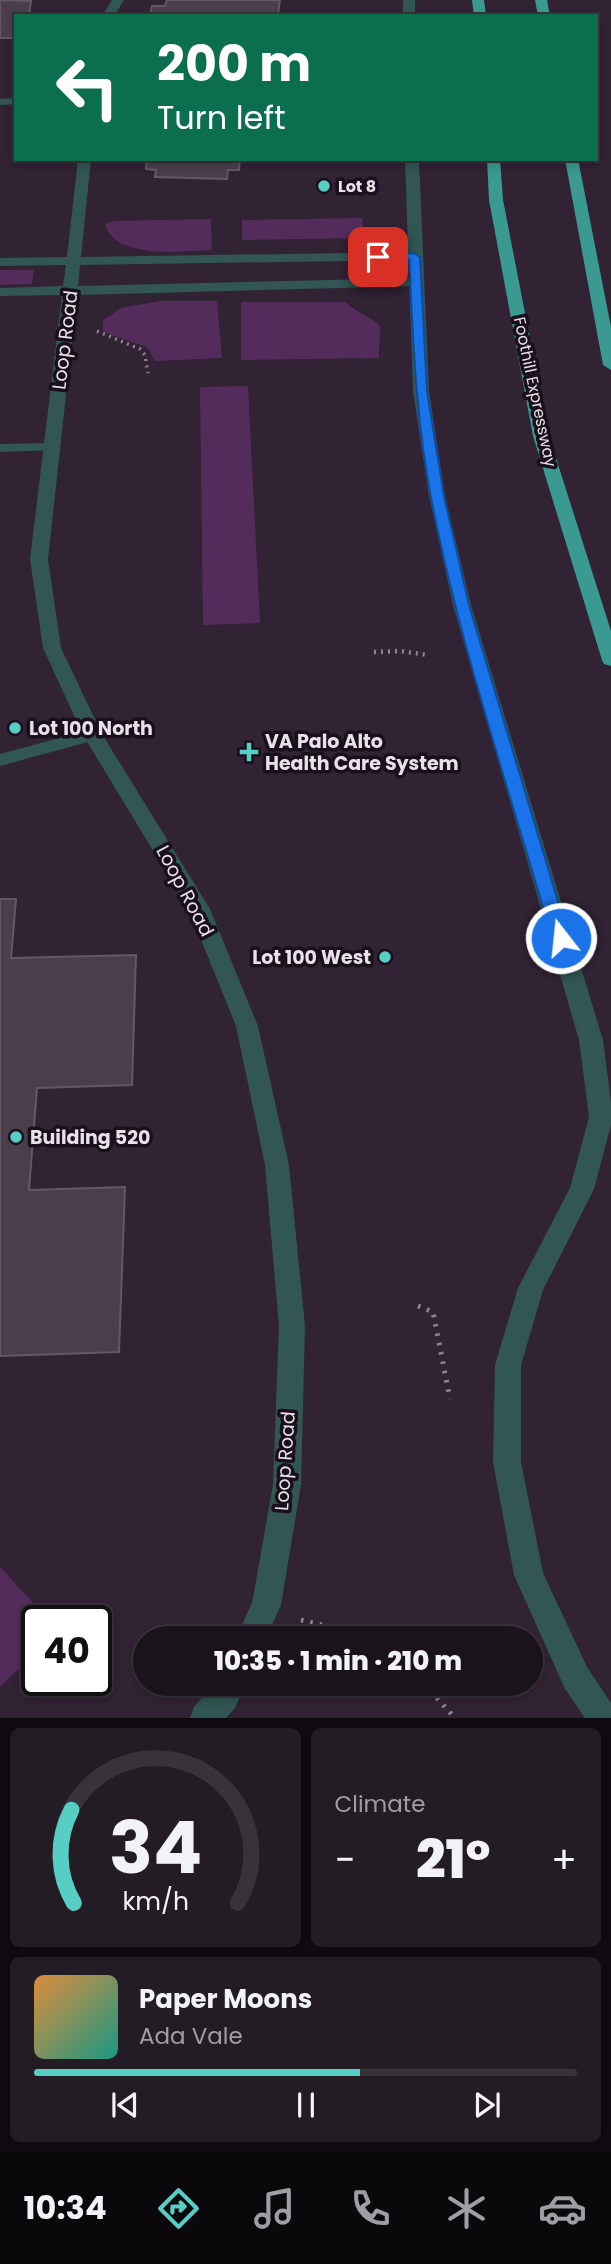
<!DOCTYPE html>
<meta charset="utf-8">
<style>
body{margin:0;font-family:Poppins,sans-serif;background:#241c25;color:#f1f3f6;height:100vh;display:flex;flex-direction:column;font-size:26px;white-space:nowrap}
*{box-sizing:border-box;margin:0}
p{font-size:23px;color:#a09ea3}
.icon{flex:none;width:38px;height:38px;fill:none;stroke:currentColor;stroke-width:2;stroke-linecap:round;stroke-linejoin:round}
.map{position:relative;height:1718px;overflow:hidden}
.sheet{display:flex;flex-direction:column;gap:10px;padding:10px;background:#0f0a0f;flex:1}
.sheet>*{flex:none}
.guide{position:absolute;left:14px;top:14px;width:584px;height:147px;border-radius:0px;box-shadow:0 4px 10px #0003,0 0 0 2px #39323b;background:#0b6e4f;color:#fff;overflow:hidden}
.speed{position:absolute;left:21px;top:1605px;display:flex;gap:14px;font-size:35px;font-weight:700;text-align:center}
.speed>*{display:grid;place-content:center;width:91px;height:91px;border-radius:50%;background:#1b131c;box-shadow:0 4px 10px #0003,0 0 0 2px #39323b;line-height:1}
.speed .limit{border:4px solid #111;border-radius:10px;background:#fff;color:#111}
.pin{position:absolute;display:grid;place-items:center;width:60px;height:60px;color:#fff;margin:-30px;border-radius:14px;box-shadow:0 4px 10px #0006}
.me{position:absolute;width:77px;margin:-38px;rotate:344deg;stroke-linejoin:round;filter:drop-shadow(0 0 5px #0008)}
.turn{display:flex;align-items:center;gap:24px;height:147px;padding:0 28px;font-size:32px}
.turn .icon{width:91px;height:91px;stroke-width:2.5}
.turn b{display:block;font-size:49px;line-height:60px}
.big{font-size:52px;font-weight:800;line-height:1.1}
.sheet .card{flex:1;display:flex;flex-direction:column;justify-content:center;gap:10px;min-width:0;padding:0 24px;border-radius:10px;background:#241c25}
.sheet .dial{align-items:center;gap:0}
.dial svg{height:182px;overflow:visible;fill:none;stroke:#39323b;stroke-width:7;stroke-linecap:round;text-anchor:middle}
.dial text{fill:#f1f3f6;stroke:none}
.song{display:flex;align-items:center;gap:21px}
.cover{width:84px;height:84px;border-radius:10px;background:linear-gradient(135deg,hsl(30 70% 55%),hsl(170 70% 35%))}
.played{height:7px;border-radius:4px;background:linear-gradient(90deg,#56cec4 60%,#39323b 60%)}
.keys{display:flex;justify-content:space-around;direction:ltr}
.heat{display:flex;justify-content:space-between;align-items:center;font-size:38px;direction:ltr}
.sheet .tiles{flex:1;display:grid;gap:10px;grid-template-columns:1fr 1fr}
.card:last-child{grid-column:span 2}
.trip{position:absolute;left:133px;top:1626px;width:410px;height:70px;border-radius:35px;background:#1b131c;box-shadow:0 4px 10px #0003,0 0 0 2px #39323b;font-weight:800;line-height:70px;text-align:center}
.tabs{display:flex;height:112px;justify-content:space-around;align-items:center;background:#0b080b;color:#a09ea3}
.tabs .icon{width:49px;height:49px}
.tabs .current{color:#56cec4}
.tabs b{font-size:32px;color:#f1f3f6}
.map>svg:first-child{display:block}
.built{fill:#312234;fill-rule:evenodd}
.green{fill:#542c5b}
.building{fill:#4a3e4c;stroke:#645866;stroke-width:2}
.lines{fill:none;stroke-linecap:round;stroke-linejoin:round}
.path-far2{stroke:#8e8590;stroke-width:3.5;stroke-dasharray:2 4.5;stroke-linecap:butt}
.path-far1{stroke:#8e8590;stroke-width:4.5;stroke-dasharray:2 5;stroke-linecap:butt}
.path{stroke:#8e8590;stroke-width:5;stroke-dasharray:2.5 7;stroke-linecap:butt}
.service{fill:#315653;fill-rule:evenodd}
.minor{fill:#315653;fill-rule:evenodd}
.tertiary{fill:#315653;fill-rule:evenodd}
.trunk{fill:#3a9a92;fill-rule:evenodd}
.route{fill:#1a73e8;stroke:#114b97;stroke-width:2}
.poi-dot{fill:#56cec4;stroke:#1a101c;stroke-width:2.5}
.labels{text-anchor:middle;dominant-baseline:central;stroke-width:7;stroke-linejoin:round;paint-order:stroke}
.far-poi-label{font-size:16px;font-weight:bold;fill:#e9e1ea;stroke:#1a101c;text-anchor:start}
.far-street-label{font-size:16px;fill:#e9e1ea;stroke:#1a101c}
.street-label{font-size:19px;fill:#e9e1ea;stroke:#1a101c}
.poi-label{font-size:19px;font-weight:bold;fill:#e9e1ea;stroke:#1a101c;text-anchor:start}
</style>
<div class="map">
<svg width="611" height="1718" viewBox="0 0 611 1718">
<rect width="100%" height="100%" fill="#241926"/>
<path class="built" d="M 0,0 L 611,0 L 611,1718 L 0,1718 ZM 16,16 L 597,16 L 597,159 L 16,159 ZM 37,1620 L 96,1620 L 96,1680 L 37,1680 ZM 145,1638 L 530,1638 L 530,1684 L 145,1684 Z"/>
<g class="green">
<path d="M 362,218 L 365,238 L 242,240 L 242,220 Z"/>
<path d="M 211,219 L 212,250 C 182,251 115,260 105,224 L 113,221 Z"/>
<path d="M 0,270 L 34,270 L 32,284 L 0,285 Z"/>
<path d="M 160,301 L 217,301 L 222,358 L 155,361 L 147,347 L 103,332 L 103,320 L 121,308 Z"/>
<path d="M 241,302 L 346,302 C 355,313 370,315 380,326 L 379,358 L 241,360 Z"/>
<path d="M 248,386 L 260,623 L 203,625 L 200,387 Z"/>
<path d="M 0,1567 L 49,1620 L 37,1620 L 37,1650 L 0,1687 Z"/>
</g>
<g class="building">
<path d="M 0,0 L 31,1 L 29,16 L 16,16 L 16,38 L 0,38 Z"/>
<path d="M 167,0 L 280,0 L 278,14 L 150,16 L 152,6 L 165,6 Z"/>
<path d="M 147,159 L 240,159 L 239,170 L 228,170 L 227,179 L 155,177 L 156,170 L 146,169 Z"/>
<path d="M 0,899 L 16,899 L 11,958 L 136,955 L 132,1085 L 37,1088 L 29,1190 L 125,1187 L 119,1352 L 0,1356 Z"/>
</g>
<g class="lines">
<path class="path-far2" d="M 97,331 L 140,349 L 145,355 L 148,373"/>
<path class="path-far1" d="M 374,652 L 400,651 L 428,655"/>
<g class="path">
<path d="M 418,1306 L 433,1312 L 450,1399"/>
<path d="M 301,1620 L 375,1638"/>
<path d="M 424,1684 L 455,1718"/>
</g>
<g class="service">
<path d="M 16,98 L 16,104 L 0,105 L 0,99 Z"/>
<path d="M 52,443 L 57,444 L 57,450 L 0,452 L 0,444 Z"/>
<path d="M 93,729 L 99,731 L 101,735 L 99,739 L 0,766 L 0,754 Z"/>
</g>
<g class="minor">
<path d="M 112,0 L 124,0 L 114,16 L 102,16 Z"/>
<path d="M 78,159 L 91,159 L 81,257 L 414,252 L 421,256 L 414,260 L 80,265 L 78,286 L 415,278 L 422,282 L 415,286 L 77,295 L 48,559 L 61,648 L 102,734 L 210,909 L 258,1026 L 289,1165 L 305,1326 L 301,1485 L 281,1605 L 266,1638 L 236,1638 L 252,1603 L 273,1485 L 279,1326 L 265,1165 L 236,1026 L 189,910 L 83,735 L 43,648 L 30,559 L 62,295 L 0,296 L 0,288 L 63,286 L 66,265 L 0,266 L 0,258 L 67,257 Z"/>
<path d="M 214,1684 L 245,1684 L 235,1708 L 226,1718 L 190,1718 L 194,1707 Z"/>
</g>
<g class="tertiary">
<rect x="403" y="0" width="12" height="16"/>
<path d="M 405,159 L 419,159 L 429,391 L 445,496 L 471,605 L 603,1040 L 611,1102 L 611,1125 L 594,1189 L 543,1290 L 521,1365 L 521,1462 L 543,1573 L 587,1667 L 611,1703 L 611,1718 L 585,1718 L 565,1689 L 514,1575 L 493,1462 L 495,1365 L 518,1288 L 570,1188 L 589,1117 L 579,1040 L 453,605 L 429,496 L 413,391 Z"/>
</g>
<g class="trunk">
<path d="M 472,0 L 484,0 L 486,16 L 474,16 Z"/>
<path d="M 535,0 L 547,0 L 550,16 L 538,16 Z"/>
<path d="M 487,159 L 500,159 L 503,200 L 549,436 L 611,631 L 611,666 L 604,664 L 602,660 L 533,436 L 489,200 Z"/>
<path d="M 565,159 L 578,159 L 611,327 L 611,370 L 603,365 Z"/>
</g>
</g>
<path class="route" d="M 414,253 L 420,257 L 427,391 L 444,496 L 469,605 L 569,938 L 561,944 L 552,938 C 510,792 460,647 431,498 C 416,419 413,340 409,260 L 378,260 L 372,257 L 378,254 Z"/>
<g class="poi-dot">
<circle cx="324" cy="186" r="7"/>
<circle cx="15" cy="728" r="7"/>
<path d="M245.5 741.5h7v7h7v7h-7v7h-7v-7h-7v-7h7z"/>
<circle cx="385" cy="957" r="7"/>
<circle cx="16" cy="1137" r="7"/>
</g>
<g class="labels">
<g class="far-poi-label">
<text x="338" y="186">Lot 8</text>
</g>
<g class="far-street-label">
<text transform="translate(535 392) rotate(78)">Foothill Expressway</text>
</g>
<g class="street-label">
<text transform="translate(65 340) rotate(-83)">Loop Road</text>
<text transform="translate(185 891) rotate(62)">Loop Road</text>
<text transform="translate(285 1461) rotate(-86)">Loop Road</text>
</g>
<g class="poi-label">
<text x="29" y="728">Lot 100 North</text>
<text x="265" y="741">VA Palo Alto<tspan x="265" dy="22">Health Care System</tspan></text>
<text x="371" y="957" text-anchor="end">Lot 100 West</text>
<text x="30" y="1137">Building 520</text>
</g>
</g>
</svg>
<div class="speed"><div class="limit">40</div></div>
<div class="pin" style="left:378px;top:257px;background:#d93025"><svg class="icon" aria-label="arrive" viewBox="0 0 24 24"><path d="M6 21V4h12l-3 4 3 4H6"/></svg></div>
<svg class="me" style="left:561px;top:938px" viewBox="-20 -20 40 40"><circle r="17" fill="#1a73e8" stroke="#fff" stroke-width="3"/><path d="M0-11L8 9 0 5-8 9z" fill="#fff"/></svg>
<div class="trip">10:35 · 1 min · 210 m</div>
<div class="guide">
<div class="turn"><svg class="icon" aria-label="left" viewBox="0 0 24 24"><path d="M17 20v-9H6M10 6l-5 5 5 5"/></svg><div><b>200 m</b>Turn left</div></div>
</div>
</div>
<section class="sheet">
<div class="tiles">
<div class="card dial"><svg viewBox="0 0 100 80">
<path d="M14 69A42 42 0 1 1 86 69"/>
<path d="M14 69A42 42 0 0 1 13 28" stroke="#56cec4"/>
<text x="50" y="56" font-size="32" font-weight="700">34</text>
<text x="50" y="72" font-size="11">km/h</text>
</svg></div>
<div class="card"><p>Climate</p>
<div class="heat"><a>−</a><b class="big">21°</b><a>+</a></div>
</div>
<div class="card">
<div class="song"><i class="cover"></i><div><b>Paper Moons</b><p>Ada Vale</p></div></div>
<div class="played"></div>
<div class="keys"><svg class="icon" aria-label="previous" viewBox="0 0 24 24"><path d="M18 5L8 12l10 7zM5 5v14"/></svg><svg class="icon" aria-label="pause" viewBox="0 0 24 24"><path d="M8 5v14M16 5v14"/></svg><svg class="icon" aria-label="next" viewBox="0 0 24 24"><path d="M6 5l10 7-10 7zM19 5v14"/></svg></div>
</div>
</div>
</section>
<nav class="tabs">
<b>10:34</b>
<svg class="icon current" aria-label="directions" viewBox="0 0 24 24"><path d="M12 3l9 9-9 9-9-9zM9 14v-3h6M13 9l2 2-2 2"/></svg>
<svg class="icon" aria-label="music" viewBox="0 0 24 24"><path d="M9 18V5l10-2v13"/><circle cx="6" cy="18" r="3"/><circle cx="16" cy="16" r="3"/></svg>
<svg class="icon" aria-label="phone" viewBox="0 0 24 24"><path d="M5 4h4l2 5-3 2q2 4 5 5l2-3 5 2v4C11 20 4 13 5 4z"/></svg>
<svg class="icon" aria-label="climate" viewBox="0 0 24 24"><path d="M12 3v18M4 7l16 10M4 17L20 7"/></svg>
<svg class="icon" aria-label="car" viewBox="0 0 24 24"><path d="M5 17H2v-5l4-1 3-4h7l3 4 3 1v5h-3M9 17h6M6 11h13"/><circle cx="7" cy="17" r="2"/><circle cx="17" cy="17" r="2"/></svg>
</nav>
